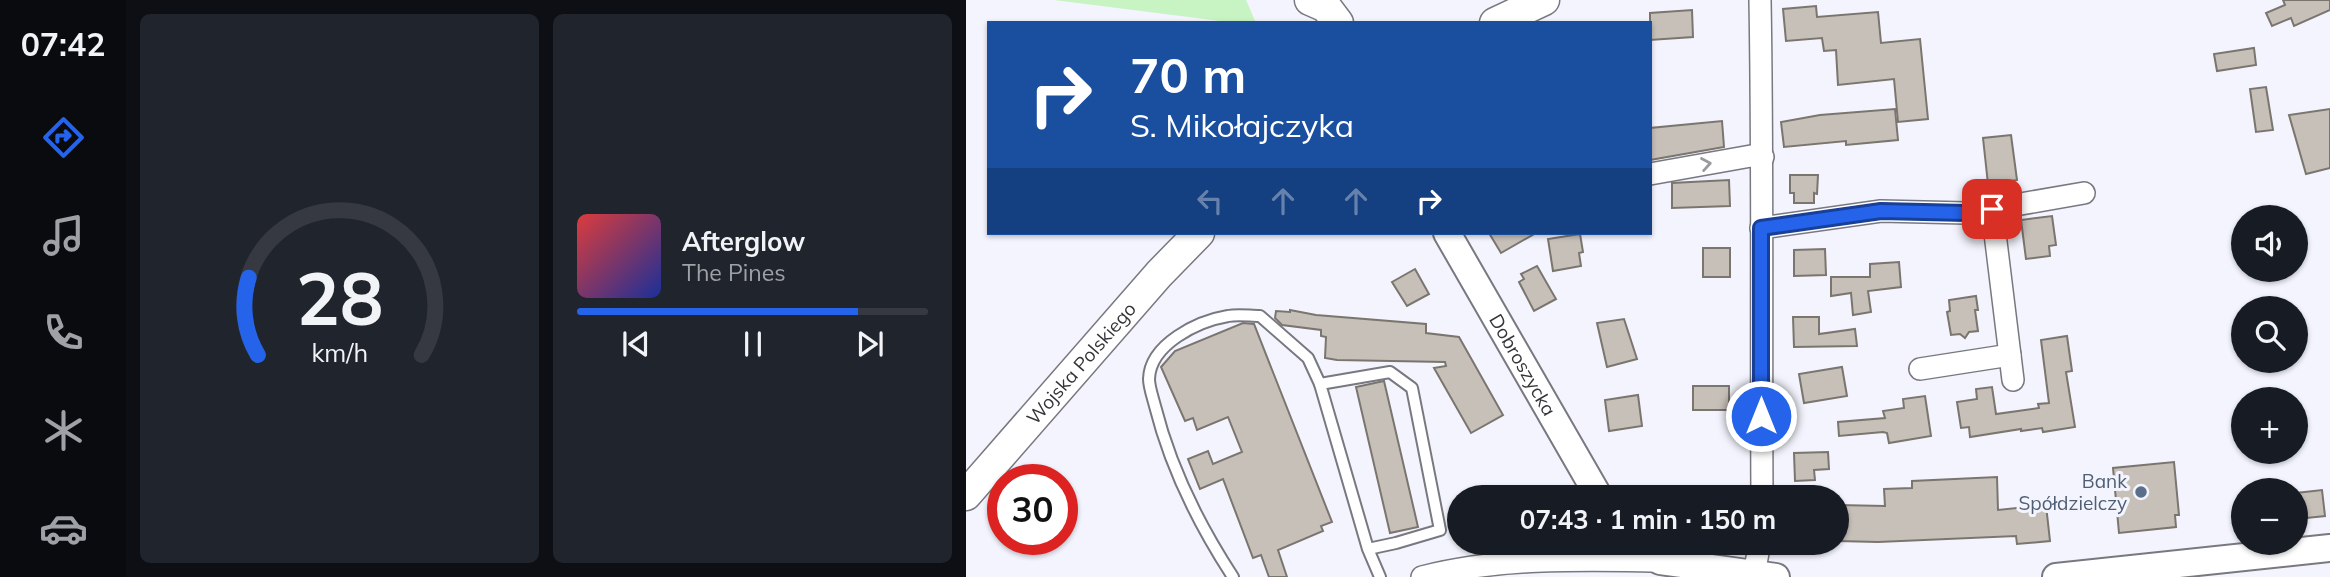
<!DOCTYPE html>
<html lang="pl">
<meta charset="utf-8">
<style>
body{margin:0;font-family:Mulish,sans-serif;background:#20242c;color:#f1f3f6;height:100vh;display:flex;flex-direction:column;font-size:26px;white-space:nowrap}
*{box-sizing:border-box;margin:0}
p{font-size:23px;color:#9ea1a6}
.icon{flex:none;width:38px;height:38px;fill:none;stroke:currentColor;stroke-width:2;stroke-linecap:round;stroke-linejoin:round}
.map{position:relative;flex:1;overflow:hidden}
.details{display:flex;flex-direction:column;gap:14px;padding:14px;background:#0d0f14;width:840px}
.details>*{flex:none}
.hud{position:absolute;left:21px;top:21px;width:665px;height:214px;border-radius:0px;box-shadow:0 2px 5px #0004;background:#1a4fa0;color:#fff;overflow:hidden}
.fabs{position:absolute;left:1265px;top:205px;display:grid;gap:14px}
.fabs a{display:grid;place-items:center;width:77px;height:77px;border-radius:50%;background:#171b24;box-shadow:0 2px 5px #0004;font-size:35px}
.speed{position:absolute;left:21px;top:464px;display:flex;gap:14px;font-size:35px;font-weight:700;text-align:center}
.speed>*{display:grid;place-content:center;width:91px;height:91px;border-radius:50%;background:#171b24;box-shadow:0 2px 5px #0004;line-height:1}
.speed .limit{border:10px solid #d22;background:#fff;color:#111}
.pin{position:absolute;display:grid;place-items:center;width:60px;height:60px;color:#fff;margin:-30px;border-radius:14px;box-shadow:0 4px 10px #0006}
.me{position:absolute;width:77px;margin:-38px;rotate:0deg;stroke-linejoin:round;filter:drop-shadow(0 0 5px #0008)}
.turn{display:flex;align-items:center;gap:24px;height:147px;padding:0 28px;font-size:32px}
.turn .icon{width:91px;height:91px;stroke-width:2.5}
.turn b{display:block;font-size:49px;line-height:60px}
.lanes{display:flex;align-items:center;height:66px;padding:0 28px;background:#0003;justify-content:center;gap:35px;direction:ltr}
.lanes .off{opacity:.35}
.details .card{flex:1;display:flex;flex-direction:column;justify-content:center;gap:10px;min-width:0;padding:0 24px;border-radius:10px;background:#20242c}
.details .dial{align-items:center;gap:0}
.dial svg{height:182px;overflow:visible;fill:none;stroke:#363941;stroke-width:7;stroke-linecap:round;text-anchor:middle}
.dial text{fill:#f1f3f6;stroke:none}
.song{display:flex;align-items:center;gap:21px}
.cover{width:84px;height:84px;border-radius:10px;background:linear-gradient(135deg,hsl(0 70% 55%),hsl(230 70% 35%))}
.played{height:7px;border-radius:4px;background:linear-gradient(90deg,#2563eb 80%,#363941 80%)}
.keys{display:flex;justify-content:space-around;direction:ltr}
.details .tiles{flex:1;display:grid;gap:14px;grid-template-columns:repeat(2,1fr)}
.trip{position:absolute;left:481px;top:485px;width:402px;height:70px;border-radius:35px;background:#171b24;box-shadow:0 2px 5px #0004;font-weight:700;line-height:70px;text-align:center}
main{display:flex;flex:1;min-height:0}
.menu{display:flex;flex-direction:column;width:126px;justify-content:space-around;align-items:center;background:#090b0e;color:#9ea1a6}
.menu .icon{width:49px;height:49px}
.menu .selected{color:#2563eb}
.menu b{font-size:32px;color:#f1f3f6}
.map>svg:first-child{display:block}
.green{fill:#c8f4c3}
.building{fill:#c6c0b9;stroke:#7b756f;stroke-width:2}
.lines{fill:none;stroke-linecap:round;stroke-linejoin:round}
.service-casing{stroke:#787880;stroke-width:14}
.minor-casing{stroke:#787880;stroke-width:24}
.tertiary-casing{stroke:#787880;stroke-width:30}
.secondary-casing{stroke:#787880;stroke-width:33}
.service{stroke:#fff;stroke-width:10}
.minor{stroke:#fff;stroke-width:21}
.tertiary{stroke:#fff;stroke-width:26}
.secondary{stroke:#fff;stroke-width:30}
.oneway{stroke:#9a9a9c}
.route-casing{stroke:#184099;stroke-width:18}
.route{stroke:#2563eb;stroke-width:12}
.service-dot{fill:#5c6f8a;stroke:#f3f4fd;stroke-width:2.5}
.labels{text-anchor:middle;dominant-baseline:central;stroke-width:6;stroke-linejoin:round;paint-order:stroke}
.street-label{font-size:19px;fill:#353538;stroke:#f3f4fd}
.service-label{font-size:19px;fill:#4e5e75;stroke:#f3f4fd;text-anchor:end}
</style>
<main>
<nav class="menu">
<b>07:42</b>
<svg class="icon selected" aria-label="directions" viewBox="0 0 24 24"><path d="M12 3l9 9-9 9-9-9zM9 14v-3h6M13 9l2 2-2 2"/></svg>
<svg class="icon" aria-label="music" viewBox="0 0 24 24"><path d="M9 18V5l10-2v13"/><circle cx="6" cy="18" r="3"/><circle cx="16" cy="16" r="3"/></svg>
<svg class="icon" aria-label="phone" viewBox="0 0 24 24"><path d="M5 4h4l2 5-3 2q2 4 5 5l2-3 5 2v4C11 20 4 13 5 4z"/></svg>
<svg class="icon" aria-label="climate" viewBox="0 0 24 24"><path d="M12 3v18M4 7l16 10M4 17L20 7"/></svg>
<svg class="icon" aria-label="car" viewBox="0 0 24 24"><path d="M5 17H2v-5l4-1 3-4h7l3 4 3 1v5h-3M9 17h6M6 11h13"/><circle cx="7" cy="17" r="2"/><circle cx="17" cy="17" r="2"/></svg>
</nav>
<section class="details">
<div class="tiles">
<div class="card dial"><svg viewBox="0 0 100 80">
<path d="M14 69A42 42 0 1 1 86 69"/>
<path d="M14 69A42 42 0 0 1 10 35" stroke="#2563eb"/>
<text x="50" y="56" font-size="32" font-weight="700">28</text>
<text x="50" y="72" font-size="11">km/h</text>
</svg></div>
<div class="card">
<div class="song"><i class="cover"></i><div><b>Afterglow</b><p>The Pines</p></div></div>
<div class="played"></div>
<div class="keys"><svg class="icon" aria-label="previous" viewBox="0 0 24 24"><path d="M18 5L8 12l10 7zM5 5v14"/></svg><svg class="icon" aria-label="pause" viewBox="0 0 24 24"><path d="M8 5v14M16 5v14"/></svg><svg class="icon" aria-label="next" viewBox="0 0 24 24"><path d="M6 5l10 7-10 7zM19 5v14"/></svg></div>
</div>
</div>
</section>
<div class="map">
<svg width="1364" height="577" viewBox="0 0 1364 577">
<rect width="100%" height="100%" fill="#f3f4fd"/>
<path class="green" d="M 88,0 L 280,0 L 290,23 L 270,23 Z"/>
<g class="building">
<path d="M 1317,0 L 1364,0 L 1364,10 L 1328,26 L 1325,18 L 1306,26 L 1300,13 L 1319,5 Z"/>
<path d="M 850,6 L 851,17 L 912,12 L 915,43 L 954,39 L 962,119 L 932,122 L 928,79 L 872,85 L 870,50 L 858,51 L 856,38 L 820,41 L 817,9 Z"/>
<path d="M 726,10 L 727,37 L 684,40 L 684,13 Z"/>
<path d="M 1288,48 L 1290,65 L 1251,71 L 1248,54 Z"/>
<path d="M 1300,87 L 1307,130 L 1290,132 L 1284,89 Z"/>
<path d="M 929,109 L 932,140 L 880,145 L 880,141 L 818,147 L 815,122 L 854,115 Z"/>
<path d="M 1364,109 L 1364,168 L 1340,174 L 1323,115 Z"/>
<path d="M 756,121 L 758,147 L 684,160 L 684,128 Z"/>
<path d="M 1045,135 L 1051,180 L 1022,184 L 1017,138 Z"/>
<path d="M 824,175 L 852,175 L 851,194 L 848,193 L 848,203 L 828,203 L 828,193 L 824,193 Z"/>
<path d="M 763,180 L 764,206 L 706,208 L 706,183 Z"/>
<path d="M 1086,216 L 1090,245 L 1083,246 L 1084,256 L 1060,259 L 1055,220 Z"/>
<path d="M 523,233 L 570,233 L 535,253 Z"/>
<path d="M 614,234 L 617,252 L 613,253 L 615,266 L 587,271 L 582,239 Z"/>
<rect x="737" y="248" width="27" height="29"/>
<path d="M 859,249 L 860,275 L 828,276 L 828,250 Z"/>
<path d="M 933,262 L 935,287 L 902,291 L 905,312 L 887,315 L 885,293 L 865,296 L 865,277 L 904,277 L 904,264 Z"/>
<path d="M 571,266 L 590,299 L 568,311 L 553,282 L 558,279 L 555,274 Z"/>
<path d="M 449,269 L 463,294 L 441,306 L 426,282 Z"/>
<path d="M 1010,296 L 1012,310 L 1009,310 L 1012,331 L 1003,332 L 999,338 L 994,334 L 985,335 L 981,312 L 984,311 L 983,300 Z"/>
<path d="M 324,310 L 350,315 L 460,324 L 460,333 L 493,337 L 537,415 L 505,433 L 468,368 L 480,366 L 479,362 L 371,360 L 359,358 L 360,337 L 355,336 L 355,330 L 316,325 L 309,318 L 310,311 L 324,312 Z"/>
<path d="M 827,317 L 853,317 L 853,334 L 889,329 L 891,346 L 828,347 Z"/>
<path d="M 658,319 L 671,359 L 641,367 L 631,323 Z"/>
<path d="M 277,323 L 288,324 L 366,522 L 355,526 L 357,531 L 312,550 L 321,577 L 303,577 L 295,555 L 287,558 L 257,479 L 234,489 L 222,459 L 242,451 L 247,464 L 276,452 L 262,417 L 231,430 L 227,418 L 219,421 L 195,367 L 209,351 Z"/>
<path d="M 1101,336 L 1106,371 L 1100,372 L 1109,427 L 1077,432 L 1076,428 L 1055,431 L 1055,429 L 1004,437 L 1003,427 L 995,428 L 991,402 L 1011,399 L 1010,389 L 1026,387 L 1030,414 L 1073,408 L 1072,404 L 1083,403 L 1075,340 Z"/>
<path d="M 876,367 L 881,396 L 838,403 L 833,374 Z"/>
<path d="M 418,381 L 452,527 L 424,533 L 390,387 Z"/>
<rect x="727" y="386" width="36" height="24"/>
<path d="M 672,395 L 676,426 L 643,431 L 639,400 Z"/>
<path d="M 959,396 L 965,436 L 923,443 L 921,433 L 917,432 L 873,436 L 872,422 L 919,418 L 917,411 L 938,408 L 937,399 Z"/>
<path d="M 862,452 L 863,469 L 848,470 L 849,480 L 829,481 L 828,453 Z"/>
<path d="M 1208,462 L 1213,515 L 1209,515 L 1210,527 L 1153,533 L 1147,468 Z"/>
<path d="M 1031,477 L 1032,510 L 1080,505 L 1084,541 L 1051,544 L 1050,536 L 912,542 L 872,541 L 872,505 L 919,506 L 918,489 L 946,488 L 946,481 Z"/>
<path d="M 1356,490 L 1359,516 L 1331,519 L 1330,493 Z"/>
</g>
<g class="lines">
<defs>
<g id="service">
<path d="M 402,549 L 430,543 L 474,530 L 446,388 L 424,372 L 354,384 L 402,549 L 414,577"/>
<path d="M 267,577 C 233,525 204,466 189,406 C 187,398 183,387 183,379 C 184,344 232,321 262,316 C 272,314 284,316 294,316 L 342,358 L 354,384"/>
</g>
<g id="minor">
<path d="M 794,0 C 797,166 795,331 796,497"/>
<path d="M 684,174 L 785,156 L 797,157"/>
<path d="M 1026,209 L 1118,193"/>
<path d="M 795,228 L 915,211 L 1000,213 L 1026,209 L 1047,380"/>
<path d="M 954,369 L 1044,355"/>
<path d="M 788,574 L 794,542"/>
<path d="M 456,577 C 534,557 613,560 694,561"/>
</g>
<g id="tertiary">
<path id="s1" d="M 481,233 L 633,497"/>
<path d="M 668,542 L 676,551 L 694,561 L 810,577"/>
<path d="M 1090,577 L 1364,548"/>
</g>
<g id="secondary">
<path d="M 344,0 L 360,7 L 372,23"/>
<path d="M 529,23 L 578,0"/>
<path id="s2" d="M 0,495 L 193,274 L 233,233"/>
</g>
</defs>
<use href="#service" class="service-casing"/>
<use href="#minor" class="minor-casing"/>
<use href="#tertiary" class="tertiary-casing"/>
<use href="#secondary" class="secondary-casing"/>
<use href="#service" class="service"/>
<use href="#minor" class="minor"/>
<use href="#tertiary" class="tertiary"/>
<use href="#secondary" class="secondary"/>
</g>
<defs><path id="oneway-chevron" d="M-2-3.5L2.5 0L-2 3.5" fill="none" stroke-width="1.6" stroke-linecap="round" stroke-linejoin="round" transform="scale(1.75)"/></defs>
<use class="oneway" href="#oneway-chevron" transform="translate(740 164) rotate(-10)"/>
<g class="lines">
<defs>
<path id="route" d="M 795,416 L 795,228 L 915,211 L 1000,213 L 1026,209"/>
</defs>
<use href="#route" class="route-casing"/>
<use href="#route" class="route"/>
</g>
<circle class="service-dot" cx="1175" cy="492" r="7"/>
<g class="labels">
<g class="street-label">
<text stroke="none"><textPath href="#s2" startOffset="175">Wojska Polskiego</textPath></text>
<text stroke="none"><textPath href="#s1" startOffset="152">Dobroszycka</textPath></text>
</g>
<g class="service-label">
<text x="1161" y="481">Bank<tspan x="1161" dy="22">Spółdzielczy</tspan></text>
</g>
</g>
</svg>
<div class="fabs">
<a><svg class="icon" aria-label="sound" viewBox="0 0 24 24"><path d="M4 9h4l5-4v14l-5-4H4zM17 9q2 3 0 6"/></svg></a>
<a><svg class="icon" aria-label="search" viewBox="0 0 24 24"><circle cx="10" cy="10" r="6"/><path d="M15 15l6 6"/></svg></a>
<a>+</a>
<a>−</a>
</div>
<div class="speed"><div class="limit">30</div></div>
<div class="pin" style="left:1026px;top:209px;background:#d93025"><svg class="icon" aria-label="arrive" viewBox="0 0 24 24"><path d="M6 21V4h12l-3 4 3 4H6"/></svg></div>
<svg class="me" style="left:795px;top:416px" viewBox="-20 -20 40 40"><circle r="17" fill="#2563eb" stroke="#fff" stroke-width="3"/><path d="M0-11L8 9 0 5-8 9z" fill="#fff"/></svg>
<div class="trip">07:43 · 1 min · 150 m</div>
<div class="hud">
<div class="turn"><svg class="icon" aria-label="right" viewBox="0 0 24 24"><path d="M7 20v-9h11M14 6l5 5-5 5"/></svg><div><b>70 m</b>S. Mikołajczyka</div></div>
<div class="lanes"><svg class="icon off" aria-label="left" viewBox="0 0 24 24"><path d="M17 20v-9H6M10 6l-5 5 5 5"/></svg><svg class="icon off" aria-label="ahead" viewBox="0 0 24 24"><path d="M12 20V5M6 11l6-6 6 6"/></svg><svg class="icon off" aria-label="ahead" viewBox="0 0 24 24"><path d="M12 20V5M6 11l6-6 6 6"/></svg><svg class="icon" aria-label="right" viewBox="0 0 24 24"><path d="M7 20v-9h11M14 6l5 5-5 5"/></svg></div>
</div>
</div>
</main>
